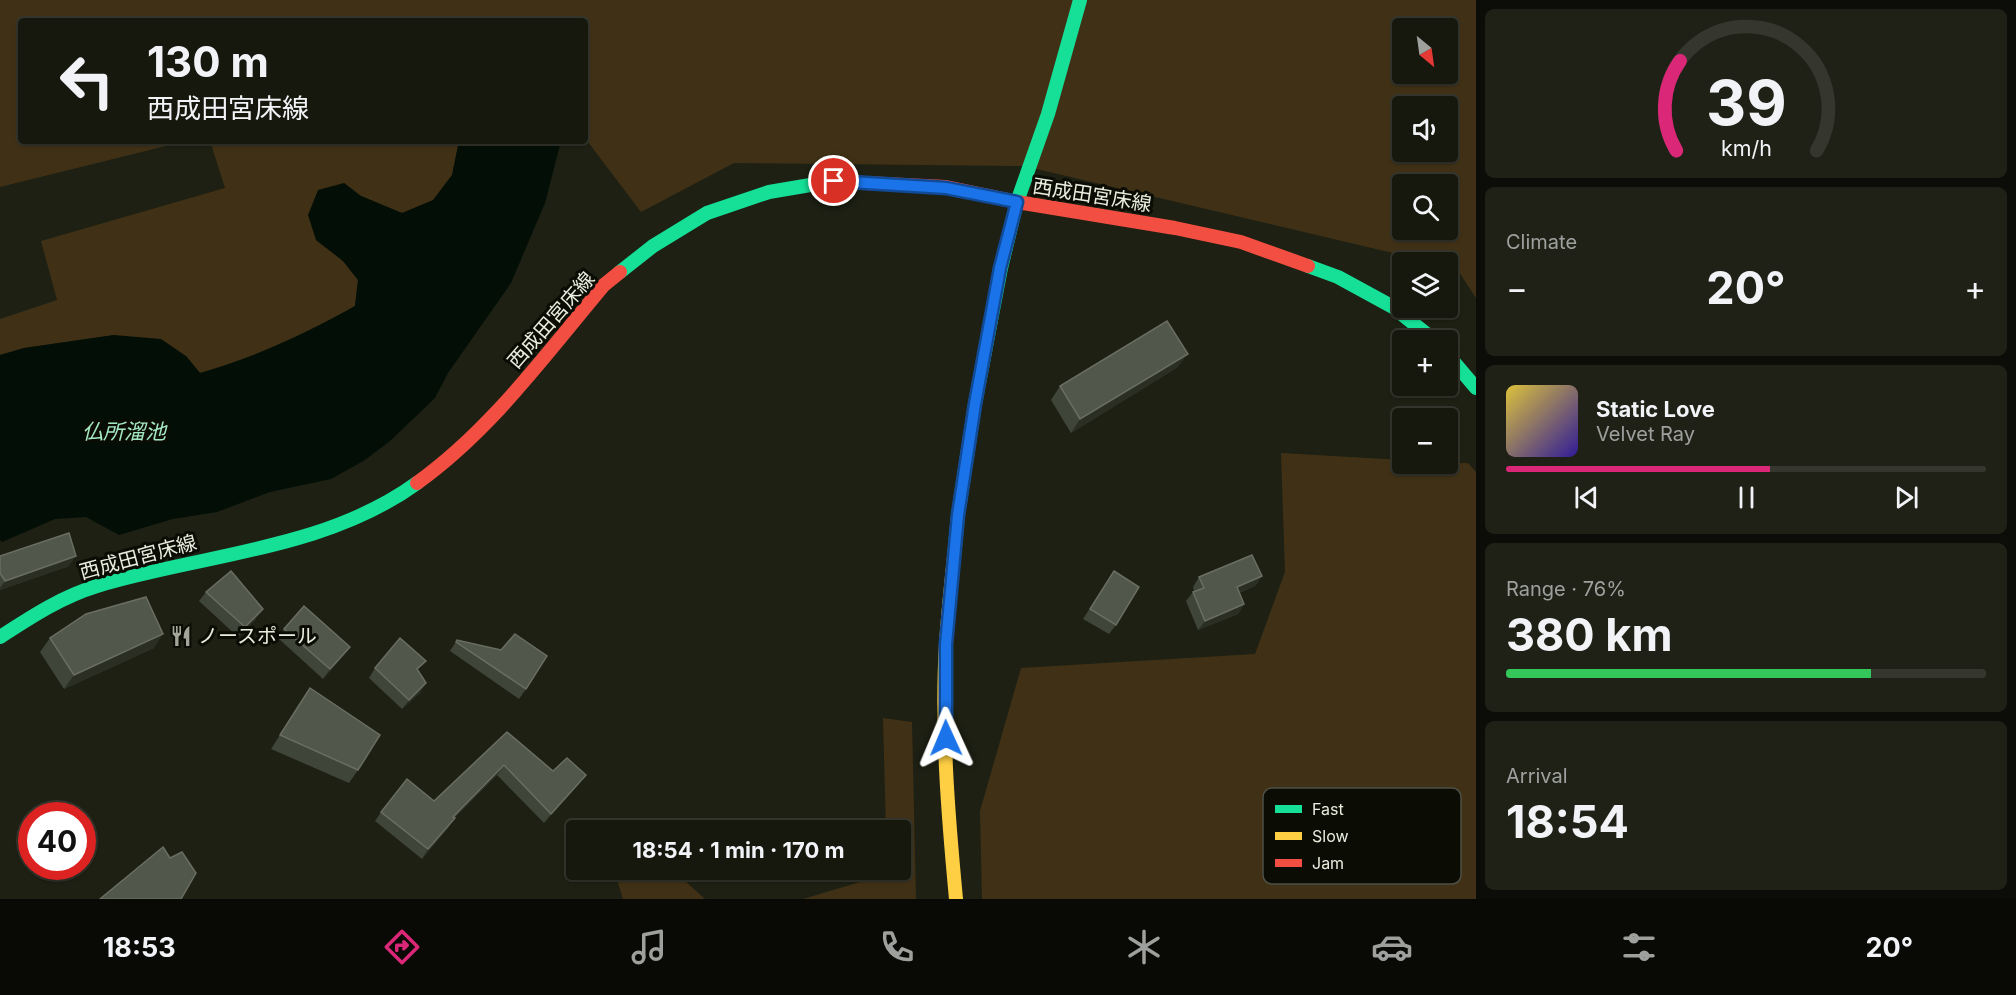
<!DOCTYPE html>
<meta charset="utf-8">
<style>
body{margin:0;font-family:Inter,"Noto Sans JP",sans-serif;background:#1f2117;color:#f1f3f6;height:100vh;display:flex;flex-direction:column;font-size:22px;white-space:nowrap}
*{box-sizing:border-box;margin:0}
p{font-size:20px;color:#9ea09e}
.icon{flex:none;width:33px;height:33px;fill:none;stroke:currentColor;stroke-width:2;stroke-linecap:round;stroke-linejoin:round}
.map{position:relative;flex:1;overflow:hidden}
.side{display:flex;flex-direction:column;gap:9px;padding:9px;background:#0c0d08;width:540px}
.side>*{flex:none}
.hud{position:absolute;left:18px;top:18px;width:570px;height:126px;border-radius:6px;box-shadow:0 2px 4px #0004,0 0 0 2px #35372e;background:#16180e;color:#f1f3f6;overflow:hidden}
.needle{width:39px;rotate:151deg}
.tools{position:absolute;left:1392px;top:18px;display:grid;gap:12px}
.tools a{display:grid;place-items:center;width:66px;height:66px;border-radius:6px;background:#16180e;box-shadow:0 2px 4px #0004,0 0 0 2px #35372e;font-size:30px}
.speed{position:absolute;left:18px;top:802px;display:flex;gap:12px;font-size:30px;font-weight:700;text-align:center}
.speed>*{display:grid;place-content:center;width:78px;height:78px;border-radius:50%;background:#16180e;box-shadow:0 2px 4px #0004,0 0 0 2px #35372e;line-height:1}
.speed .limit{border:9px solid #d22;background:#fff;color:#111}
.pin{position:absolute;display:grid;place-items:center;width:51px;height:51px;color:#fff;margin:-26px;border:3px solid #fff;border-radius:50%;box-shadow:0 2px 6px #0007}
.me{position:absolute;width:66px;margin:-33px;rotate:359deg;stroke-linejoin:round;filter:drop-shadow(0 0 4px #0008)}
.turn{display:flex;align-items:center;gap:21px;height:126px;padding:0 30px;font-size:27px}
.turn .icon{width:78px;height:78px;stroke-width:2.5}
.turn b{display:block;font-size:42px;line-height:51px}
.big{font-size:45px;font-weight:700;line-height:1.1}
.side .card{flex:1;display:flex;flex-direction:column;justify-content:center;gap:9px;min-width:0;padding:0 21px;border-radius:9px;background:#1f2117}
.side .dial{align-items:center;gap:0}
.dial svg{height:156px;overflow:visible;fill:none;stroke:#35372e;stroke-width:7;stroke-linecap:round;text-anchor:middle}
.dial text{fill:#f1f3f6;stroke:none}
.song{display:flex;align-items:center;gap:18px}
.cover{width:72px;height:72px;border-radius:9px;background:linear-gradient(135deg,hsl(50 70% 55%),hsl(250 70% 35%))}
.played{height:6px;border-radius:3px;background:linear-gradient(90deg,#db2777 55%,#35372e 55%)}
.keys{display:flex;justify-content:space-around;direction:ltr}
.heat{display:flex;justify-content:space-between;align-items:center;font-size:33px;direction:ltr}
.charge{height:9px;border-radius:4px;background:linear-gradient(90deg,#34c759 76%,#35372e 0)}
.trip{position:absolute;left:566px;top:820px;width:345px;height:60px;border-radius:6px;background:#16180e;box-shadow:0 2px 4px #0004,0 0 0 2px #35372e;font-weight:700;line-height:60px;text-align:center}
.tab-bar{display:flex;height:96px;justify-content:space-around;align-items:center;background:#090a06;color:#9ea09e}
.tab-bar .icon{width:42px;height:42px}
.tab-bar .active{color:#db2777}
.tab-bar b{font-size:27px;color:#f1f3f6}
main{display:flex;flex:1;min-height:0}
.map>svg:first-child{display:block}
.green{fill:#403116;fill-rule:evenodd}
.water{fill:#030f06}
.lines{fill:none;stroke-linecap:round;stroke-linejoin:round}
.fast{stroke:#16e098;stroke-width:14}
.slow{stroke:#ffcf43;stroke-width:14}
.jam{stroke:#f24e42;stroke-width:14}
.wall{fill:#404539}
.shaded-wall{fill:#2a2e23}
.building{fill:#52574b;stroke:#6a6e62;stroke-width:1.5}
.route-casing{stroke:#114b97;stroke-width:15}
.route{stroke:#1a73e8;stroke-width:10}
.labels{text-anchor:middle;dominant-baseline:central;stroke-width:6;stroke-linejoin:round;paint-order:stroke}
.street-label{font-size:20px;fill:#e9edde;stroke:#0b0d04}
.poi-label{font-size:20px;fill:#e9edde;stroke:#0b0d04;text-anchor:start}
.water-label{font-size:21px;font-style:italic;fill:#a5e9c3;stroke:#0b0d04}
.key{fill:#0b0d04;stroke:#4e5045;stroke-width:1.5}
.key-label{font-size:16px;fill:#e9edde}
</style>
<main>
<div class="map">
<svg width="1476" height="899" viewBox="0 0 1476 899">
<rect width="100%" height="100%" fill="#1d2013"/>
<g class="green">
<path d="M 0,0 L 1476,0 L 1476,298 L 1457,269 L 1448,266 L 1448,262 L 1431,262 L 1024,166 L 734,163 L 641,212 L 585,138 L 585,21 L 21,21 L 21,141 L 186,141 L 0,187 ZM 1402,28 L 1448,28 L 1448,74 L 1402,74 ZM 1402,106 L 1448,106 L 1448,152 L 1402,152 ZM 1402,184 L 1448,184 L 1448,230 L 1402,230 Z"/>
<path d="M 210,141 L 459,141 L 452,175 L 433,201 L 402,213 L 361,196 L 344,183 L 316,240 L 343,261 L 358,280 L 355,306 C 306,333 254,358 200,373 L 186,356 L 114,335 L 24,348 L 0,355 L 0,319 L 57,300 L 41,241 L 225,188 Z"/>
<path d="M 1281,453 L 1402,460 L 1402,464 L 1468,463 L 1476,472 L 1476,899 L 982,899 L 980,811 L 1021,668 L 1255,654 L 1285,572 Z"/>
<path d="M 883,718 L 912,722 L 916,899 L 803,899 L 887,874 L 887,870 L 900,870 L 900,831 L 886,831 Z"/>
<path d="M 614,870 L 673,870 L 705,899 L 623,899 Z"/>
</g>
<path class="water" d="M 459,141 L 561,141 L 545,203 L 511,283 L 448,373 L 435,398 L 390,441 L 365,460 L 331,479 L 270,492 L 217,512 L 173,519 L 119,535 L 86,517 L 55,519 L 2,542 L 0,540 L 0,355 L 24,348 L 114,335 L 161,339 L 186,356 L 200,373 C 254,358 307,333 355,306 L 358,280 L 343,261 L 316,240 L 308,215 L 318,190 L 344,183 L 361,196 L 402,213 L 433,200 L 452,175 Z"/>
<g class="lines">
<g class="fast">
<path d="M 1308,266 L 1338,277 L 1393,307 L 1434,340"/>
<path d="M 620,272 L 653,246 L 707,213 L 769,192 L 834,181 L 846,182"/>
<path d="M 1448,355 L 1476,388"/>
<path d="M 954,557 L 958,515 L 975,404 L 1001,268 L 1017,202 L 1048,114 L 1080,0"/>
<path d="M 0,637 C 31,617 61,597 97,586 C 203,554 325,550 417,483"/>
</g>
<path class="slow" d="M 954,557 C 951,585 948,614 946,643 C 941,728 948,814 956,899"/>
<g class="jam">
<path d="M 846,182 L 946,187 L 1017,202 L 1175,228 L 1241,242 L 1308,266"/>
<path d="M 417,483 C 492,429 545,355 604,285 L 620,272"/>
</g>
</g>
<g class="wall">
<path d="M 1178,367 L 1071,433 L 1051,400 L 1060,386 Z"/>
<path d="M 0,556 L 69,566 L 0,590 Z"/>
<path d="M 1114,571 L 1116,625 L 1109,634 L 1083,619 Z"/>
<path d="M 1262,576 L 1255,586 L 1239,593 L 1244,604 L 1238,614 L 1198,630 L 1186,601 L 1193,592 L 1194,591 L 1193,587 L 1199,577 Z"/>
<path d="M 206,592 L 256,619 L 238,637 L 199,601 Z"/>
<path d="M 284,629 L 350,647 L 343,656 L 323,679 L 278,638 Z"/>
<path d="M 50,638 L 154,648 L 64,689 L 40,652 Z"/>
<path d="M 457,640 L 526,689 L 519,699 L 450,651 Z"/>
<path d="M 375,668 L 418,671 L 420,693 L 402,709 L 369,678 Z"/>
<path d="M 310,688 L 358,770 L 349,783 L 271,749 Z"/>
<path d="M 507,732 L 553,771 L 579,784 L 544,823 L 497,775 L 454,818 L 448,828 L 422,859 L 375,821 L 381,812 L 434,801 Z"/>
<path d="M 44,867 L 66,867 L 51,878 Z"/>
</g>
<g class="shaded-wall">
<path d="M 1188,354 L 1178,367 L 1071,433 L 1080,419 Z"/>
<path d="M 76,556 L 69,566 L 0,590 L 0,588 L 5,581 Z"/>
<path d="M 1262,576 L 1255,586 L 1230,596 L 1237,587 Z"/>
<path d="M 1244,604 L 1238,614 L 1198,630 L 1205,621 Z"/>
<path d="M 263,609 L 256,619 L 238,637 L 245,627 Z"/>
<path d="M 163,634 L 154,648 L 64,689 L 74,675 Z"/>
<path d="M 350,647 L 343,656 L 323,679 L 330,669 Z"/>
<path d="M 426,683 L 420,693 L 402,709 L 409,700 Z"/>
<path d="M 504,765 L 497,775 L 446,826 L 453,817 Z"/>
<path d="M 586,775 L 579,784 L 544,823 L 551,814 Z"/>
<path d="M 455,818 L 448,828 L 422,859 L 428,849 Z"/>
<path d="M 91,844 L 84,854 L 82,855 L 82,850 Z"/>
<path d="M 59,867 L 66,867 L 51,878 L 57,868 Z"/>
</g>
<g class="building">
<path d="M 1167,321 L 1188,354 L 1080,419 L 1060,386 Z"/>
<path d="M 69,533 L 76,556 L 5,581 L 0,573 L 0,556 Z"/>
<path d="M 1252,555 L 1262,576 L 1237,587 L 1244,604 L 1205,621 L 1193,592 L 1204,588 L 1199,577 Z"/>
<path d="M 231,571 L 263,609 L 245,627 L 206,592 Z"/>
<path d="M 1114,571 L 1139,587 L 1116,625 L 1090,609 Z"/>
<path d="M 146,597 L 163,634 L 74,675 L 50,638 L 86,614 Z"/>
<path d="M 304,606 L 350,647 L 330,669 L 284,629 Z"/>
<path d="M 515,634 L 547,656 L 526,689 L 456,642 L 457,640 L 501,650 Z"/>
<path d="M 400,638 L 426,661 L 417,669 L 426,683 L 409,700 L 375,668 Z"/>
<path d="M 310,688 L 380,735 L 358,770 L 280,735 Z"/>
<path d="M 507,732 L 553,771 L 567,758 L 586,775 L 551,814 L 504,765 L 453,817 L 455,818 L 428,849 L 381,812 L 407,779 L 434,801 Z"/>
<path d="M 82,832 L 91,844 L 82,850 Z"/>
<path d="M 163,847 L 170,858 L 182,852 L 196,873 L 181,899 L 100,899 Z"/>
</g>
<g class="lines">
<defs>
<path id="route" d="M 834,181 L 946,188 L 1017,202 L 1000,268 L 975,404 L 958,515 L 946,644 L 946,738"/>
</defs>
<use href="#route" class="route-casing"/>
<use href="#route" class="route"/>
</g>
<defs>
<symbol id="restaurant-bare" viewBox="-9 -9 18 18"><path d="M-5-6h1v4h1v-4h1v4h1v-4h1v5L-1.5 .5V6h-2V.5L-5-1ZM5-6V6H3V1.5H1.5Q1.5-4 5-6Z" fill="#a2a597" stroke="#0b0d04" stroke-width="2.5" paint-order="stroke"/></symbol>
</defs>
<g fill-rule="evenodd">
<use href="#restaurant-bare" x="166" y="621" width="30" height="30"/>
</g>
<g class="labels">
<g class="street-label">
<text transform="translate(1092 195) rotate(9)">西成田宮床線</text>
<text transform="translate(551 320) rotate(-49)">西成田宮床線</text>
<text transform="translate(138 557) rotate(-15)">西成田宮床線</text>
</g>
<g class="poi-label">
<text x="198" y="636">ノースポール</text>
</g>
<g class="water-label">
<text x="124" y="431">仏所溜池</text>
</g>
</g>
<rect x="1263" y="788" width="198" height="96" rx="9" class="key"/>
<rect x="1275" y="805" width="27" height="8" fill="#16e098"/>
<rect x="1275" y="832" width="27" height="8" fill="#ffcf43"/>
<rect x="1275" y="859" width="27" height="8" fill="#f24e42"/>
<g class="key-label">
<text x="1312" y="815">Fast</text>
<text x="1312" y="842">Slow</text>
<text x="1312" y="869">Jam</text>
</g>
</svg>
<div class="tools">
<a><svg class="needle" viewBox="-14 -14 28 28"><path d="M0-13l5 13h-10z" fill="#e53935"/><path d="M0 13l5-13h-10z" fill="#9ea09e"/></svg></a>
<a><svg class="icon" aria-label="sound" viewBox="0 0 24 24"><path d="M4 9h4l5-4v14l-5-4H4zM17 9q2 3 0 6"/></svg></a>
<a><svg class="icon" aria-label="search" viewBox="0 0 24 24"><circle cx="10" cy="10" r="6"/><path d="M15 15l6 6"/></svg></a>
<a><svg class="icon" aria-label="layers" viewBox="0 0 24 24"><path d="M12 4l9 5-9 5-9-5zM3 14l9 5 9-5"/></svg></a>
<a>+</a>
<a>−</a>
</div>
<div class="speed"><div class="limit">40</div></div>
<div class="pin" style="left:834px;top:181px;background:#d93025"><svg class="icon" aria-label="arrive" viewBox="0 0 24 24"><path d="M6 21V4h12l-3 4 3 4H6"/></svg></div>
<svg class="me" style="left:946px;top:738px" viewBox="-20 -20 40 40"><path d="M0-17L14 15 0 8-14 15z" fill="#1a73e8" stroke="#fff" stroke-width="4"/></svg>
<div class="trip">18:54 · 1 min · 170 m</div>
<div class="hud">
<div class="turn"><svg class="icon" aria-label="left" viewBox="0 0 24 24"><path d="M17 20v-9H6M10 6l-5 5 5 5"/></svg><div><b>130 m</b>西成田宮床線</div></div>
</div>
</div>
<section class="side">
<div class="card dial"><svg viewBox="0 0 100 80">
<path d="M14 69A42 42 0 1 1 86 69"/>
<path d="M14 69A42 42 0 0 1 16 23" stroke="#db2777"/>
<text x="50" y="56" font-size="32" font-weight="700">39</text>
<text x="50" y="72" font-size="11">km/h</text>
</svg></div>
<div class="card"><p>Climate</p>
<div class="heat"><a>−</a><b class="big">20°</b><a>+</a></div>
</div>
<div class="card">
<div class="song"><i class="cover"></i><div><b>Static Love</b><p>Velvet Ray</p></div></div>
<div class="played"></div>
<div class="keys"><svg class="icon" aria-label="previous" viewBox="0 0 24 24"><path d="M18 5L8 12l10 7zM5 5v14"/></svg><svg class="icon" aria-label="pause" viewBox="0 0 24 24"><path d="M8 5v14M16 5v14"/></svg><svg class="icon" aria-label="next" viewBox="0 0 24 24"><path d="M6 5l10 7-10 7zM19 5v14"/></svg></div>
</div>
<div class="card"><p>Range · 76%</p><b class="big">380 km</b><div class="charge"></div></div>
<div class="card"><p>Arrival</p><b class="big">18:54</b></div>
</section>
</main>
<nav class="tab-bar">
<b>18:53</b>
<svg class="icon active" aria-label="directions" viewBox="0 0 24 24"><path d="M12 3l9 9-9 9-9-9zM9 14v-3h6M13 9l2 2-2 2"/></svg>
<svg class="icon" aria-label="music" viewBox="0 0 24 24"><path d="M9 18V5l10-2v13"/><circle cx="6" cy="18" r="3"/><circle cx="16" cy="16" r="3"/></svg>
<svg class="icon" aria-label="phone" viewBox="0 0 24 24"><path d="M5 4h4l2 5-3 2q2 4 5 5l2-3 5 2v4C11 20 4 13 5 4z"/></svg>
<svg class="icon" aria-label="climate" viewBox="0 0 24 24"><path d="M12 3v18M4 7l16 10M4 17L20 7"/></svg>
<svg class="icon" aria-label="car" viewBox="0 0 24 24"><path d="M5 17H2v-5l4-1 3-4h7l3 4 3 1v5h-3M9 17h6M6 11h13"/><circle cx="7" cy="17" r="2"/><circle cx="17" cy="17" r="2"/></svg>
<svg class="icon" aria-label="filters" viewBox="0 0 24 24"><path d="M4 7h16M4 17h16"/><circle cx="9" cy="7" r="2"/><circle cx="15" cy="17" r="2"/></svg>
<b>20°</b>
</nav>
